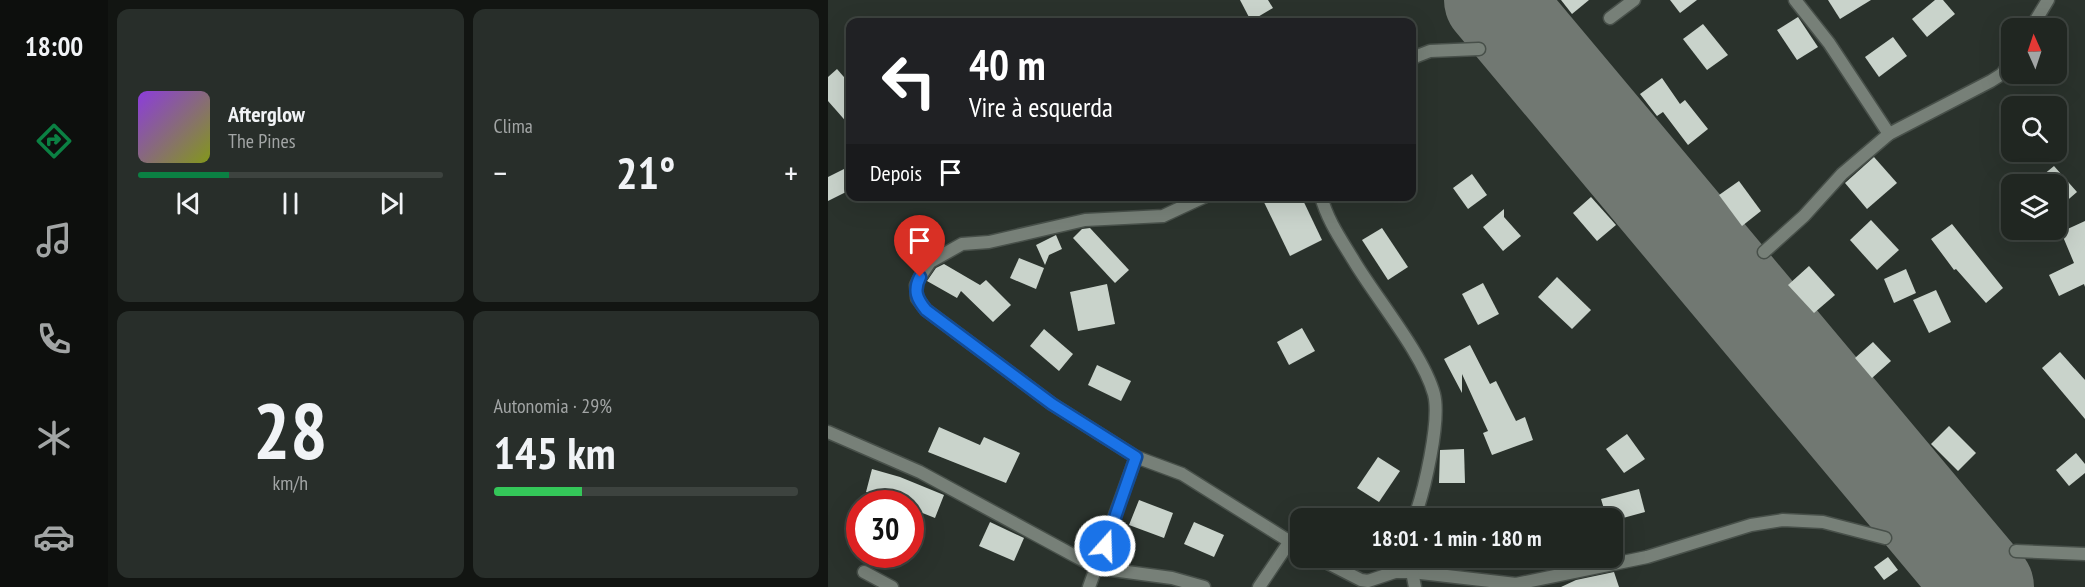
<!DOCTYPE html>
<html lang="pt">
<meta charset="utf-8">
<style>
body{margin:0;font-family:"PT Sans Narrow",sans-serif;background:#282e2a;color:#f1f3f6;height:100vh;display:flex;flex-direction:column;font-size:22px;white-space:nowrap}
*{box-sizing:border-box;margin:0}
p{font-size:20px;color:#a2a5a5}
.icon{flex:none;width:33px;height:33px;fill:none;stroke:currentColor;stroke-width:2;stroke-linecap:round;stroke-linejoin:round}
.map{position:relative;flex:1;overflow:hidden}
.side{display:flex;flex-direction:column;gap:9px;padding:9px;background:#121512;width:720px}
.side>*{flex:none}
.banner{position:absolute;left:18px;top:18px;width:570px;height:183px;border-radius:12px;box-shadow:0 6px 24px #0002,0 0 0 2px #3d433f;background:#202124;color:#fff;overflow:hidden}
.needle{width:39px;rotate:357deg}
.controls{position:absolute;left:1173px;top:18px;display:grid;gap:12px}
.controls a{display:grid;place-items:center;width:66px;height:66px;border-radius:12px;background:#202621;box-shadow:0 6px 24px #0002,0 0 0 2px #3d433f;font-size:30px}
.speed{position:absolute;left:18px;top:490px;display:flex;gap:12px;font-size:30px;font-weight:700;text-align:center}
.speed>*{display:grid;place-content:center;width:78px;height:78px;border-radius:50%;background:#202621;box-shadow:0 6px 24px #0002,0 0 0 2px #3d433f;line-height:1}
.speed .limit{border:9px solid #d22;background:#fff;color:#111}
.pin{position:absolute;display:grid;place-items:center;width:51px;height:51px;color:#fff;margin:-62px -26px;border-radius:50% 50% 50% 0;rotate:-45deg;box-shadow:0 0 6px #0007}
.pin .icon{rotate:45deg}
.me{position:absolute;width:66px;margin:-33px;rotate:20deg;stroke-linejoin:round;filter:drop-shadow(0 0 4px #0008)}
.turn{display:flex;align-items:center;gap:21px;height:126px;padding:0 24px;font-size:27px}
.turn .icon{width:78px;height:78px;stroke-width:2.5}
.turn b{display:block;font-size:42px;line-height:51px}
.then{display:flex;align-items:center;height:57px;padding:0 24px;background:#0003;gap:12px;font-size:22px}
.big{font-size:45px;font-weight:800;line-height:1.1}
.side .tile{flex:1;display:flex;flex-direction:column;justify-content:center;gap:9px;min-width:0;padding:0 21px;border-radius:12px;background:#282e2a}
.side .dial{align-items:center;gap:0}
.dial b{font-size:78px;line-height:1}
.song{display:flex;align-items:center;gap:18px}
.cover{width:72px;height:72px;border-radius:9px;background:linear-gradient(135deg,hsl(270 70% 55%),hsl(70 70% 35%))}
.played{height:6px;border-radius:3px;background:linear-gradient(90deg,#0b8043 30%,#3d433f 30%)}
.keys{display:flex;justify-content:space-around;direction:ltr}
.heat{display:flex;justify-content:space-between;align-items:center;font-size:33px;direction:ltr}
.charge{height:9px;border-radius:4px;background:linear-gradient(90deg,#34c759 29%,#3d433f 0)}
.side .tiles{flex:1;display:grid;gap:9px;grid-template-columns:repeat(2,1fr)}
.trip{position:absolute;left:462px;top:508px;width:333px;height:60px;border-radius:12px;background:#202621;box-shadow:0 6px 24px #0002,0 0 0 2px #3d433f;font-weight:800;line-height:60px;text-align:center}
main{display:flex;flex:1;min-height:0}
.tab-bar{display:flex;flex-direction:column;width:108px;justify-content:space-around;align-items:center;background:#0d0f0d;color:#a2a5a5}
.tab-bar .icon{width:42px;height:42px}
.tab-bar .active{color:#0b8043}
.tab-bar b{font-size:27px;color:#f1f3f6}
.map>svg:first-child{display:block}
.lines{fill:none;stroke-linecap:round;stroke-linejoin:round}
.runway{stroke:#717872;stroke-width:98}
.building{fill:#c9d3cb}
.minor-casing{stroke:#48504a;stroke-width:15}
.minor{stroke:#778078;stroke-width:12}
.route-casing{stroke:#114b97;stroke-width:15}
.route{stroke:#1a73e8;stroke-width:10}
</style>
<main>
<nav class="tab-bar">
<b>18:00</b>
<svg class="icon active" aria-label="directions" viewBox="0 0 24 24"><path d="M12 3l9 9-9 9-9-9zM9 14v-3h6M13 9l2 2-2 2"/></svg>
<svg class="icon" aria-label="music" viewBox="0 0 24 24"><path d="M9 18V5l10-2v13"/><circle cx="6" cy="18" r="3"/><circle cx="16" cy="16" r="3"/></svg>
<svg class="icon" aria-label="phone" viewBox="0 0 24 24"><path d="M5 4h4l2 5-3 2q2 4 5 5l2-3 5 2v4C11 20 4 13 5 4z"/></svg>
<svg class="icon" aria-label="climate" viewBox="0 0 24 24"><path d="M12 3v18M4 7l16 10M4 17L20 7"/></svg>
<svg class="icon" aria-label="car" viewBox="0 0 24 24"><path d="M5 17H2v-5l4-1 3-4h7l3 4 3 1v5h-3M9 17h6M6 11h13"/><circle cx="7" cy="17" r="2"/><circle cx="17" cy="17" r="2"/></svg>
</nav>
<section class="side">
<div class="tiles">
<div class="tile">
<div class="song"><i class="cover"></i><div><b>Afterglow</b><p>The Pines</p></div></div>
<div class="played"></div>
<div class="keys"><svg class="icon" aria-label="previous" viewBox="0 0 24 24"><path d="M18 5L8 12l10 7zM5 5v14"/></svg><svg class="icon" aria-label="pause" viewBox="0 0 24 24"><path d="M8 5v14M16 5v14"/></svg><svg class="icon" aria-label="next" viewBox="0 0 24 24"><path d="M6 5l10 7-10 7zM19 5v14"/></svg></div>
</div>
<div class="tile"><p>Clima</p>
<div class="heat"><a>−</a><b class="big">21°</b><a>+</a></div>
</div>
<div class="tile dial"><b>28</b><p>km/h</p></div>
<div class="tile"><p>Autonomia · 29%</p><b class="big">145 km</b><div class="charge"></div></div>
</div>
</section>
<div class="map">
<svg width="1257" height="587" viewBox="0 0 1257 587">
<rect width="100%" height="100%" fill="#2a322c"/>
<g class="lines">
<path class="runway" d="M 665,0 L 1157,587"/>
</g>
<g class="building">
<path d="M 412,0 L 440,0 L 445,8 L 423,21 Z"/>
<path d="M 733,0 L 761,0 L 744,14 Z"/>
<path d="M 842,0 L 869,0 L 852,13 Z"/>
<path d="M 1000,0 L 1043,0 L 1012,19 Z"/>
<path d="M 1107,0 L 1115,0 L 1127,14 L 1099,37 L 1084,19 Z"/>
<path d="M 970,17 L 990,47 L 969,60 L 949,30 Z"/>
<path d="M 875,24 L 900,55 L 879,70 L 855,39 Z"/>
<path d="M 1065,37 L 1079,56 L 1051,77 L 1037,57 Z"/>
<path d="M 9,69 L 22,84 L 22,126 L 0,101 L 0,77 Z"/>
<path d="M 834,78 L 852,104 L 857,100 L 880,129 L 860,145 L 835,112 L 829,116 L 812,94 Z"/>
<path d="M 1046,157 L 1069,183 L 1039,209 L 1017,183 Z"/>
<path d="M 22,166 L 22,190 L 0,201 L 0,177 Z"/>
<path d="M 1226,166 L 1249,192 L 1228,210 L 1228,184 L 1204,184 Z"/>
<path d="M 644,174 L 659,195 L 640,209 L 625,188 Z"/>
<path d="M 911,181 L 933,211 L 914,226 L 891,195 Z"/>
<path d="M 433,196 L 473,196 L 494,240 L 462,256 Z"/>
<path d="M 763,197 L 788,225 L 769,241 L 745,213 Z"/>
<path d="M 676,209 L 676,217 L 693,236 L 675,251 L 655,227 Z"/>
<path d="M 1043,220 L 1071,250 L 1049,270 L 1022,240 Z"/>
<path d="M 1257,221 L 1257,287 L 1256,284 L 1231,296 L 1221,275 L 1246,263 L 1233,232 Z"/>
<path d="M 1124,224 L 1175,288 L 1158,303 L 1128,269 L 1126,270 L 1103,239 Z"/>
<path d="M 262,228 L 301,270 L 287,283 L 245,238 L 254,229 Z"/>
<path d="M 554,228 L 580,267 L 560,280 L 534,240 Z"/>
<path d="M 228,235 L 234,249 L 221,255 L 217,265 L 208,245 Z"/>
<path d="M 191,258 L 216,268 L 208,289 L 182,278 Z"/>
<path d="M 116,264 L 152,285 L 158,280 L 183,305 L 165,322 L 133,291 L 129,298 L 99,281 L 108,268 Z"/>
<path d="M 981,266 L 1007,295 L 986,313 L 960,285 Z"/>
<path d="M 1078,269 L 1088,293 L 1066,303 L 1056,279 Z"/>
<path d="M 729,277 L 763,310 L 744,329 L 710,297 Z"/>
<path d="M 655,283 L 671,314 L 650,325 L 634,294 Z"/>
<path d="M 279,284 L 287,324 L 250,331 L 242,292 Z"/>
<path d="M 1108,290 L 1123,322 L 1101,333 L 1085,300 Z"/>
<path d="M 474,328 L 487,351 L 461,365 L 449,342 Z"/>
<path d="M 216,329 L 245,354 L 231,371 L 202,346 Z"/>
<path d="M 1045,342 L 1063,361 L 1044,378 L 1027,358 Z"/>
<path d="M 642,345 L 662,384 L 668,381 L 688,421 L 697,417 L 705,440 L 664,455 L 655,433 L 660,431 L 634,374 L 634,393 L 616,359 Z"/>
<path d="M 1232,352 L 1257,380 L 1257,419 L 1214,368 Z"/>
<path d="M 269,365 L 303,381 L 293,401 L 260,385 Z"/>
<path d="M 1121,426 L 1148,453 L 1130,471 L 1103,444 Z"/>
<path d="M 111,427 L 152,445 L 156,437 L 192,453 L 178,483 L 100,452 Z"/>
<path d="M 799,434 L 817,459 L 796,473 L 778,449 Z"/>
<path d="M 636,449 L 637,483 L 611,483 L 612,450 Z"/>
<path d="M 1248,453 L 1257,464 L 1257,473 L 1241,486 L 1228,470 Z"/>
<path d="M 550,457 L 572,471 L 551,502 L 529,488 Z"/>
<path d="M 44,469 L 72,477 L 116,495 L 107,518 L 82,508 L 82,504 L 72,504 L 74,501 L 38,492 Z"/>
<path d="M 811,489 L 817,512 L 784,521 L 779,519 L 773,499 Z"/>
<path d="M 311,500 L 345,513 L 336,538 L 301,525 Z"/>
<path d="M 162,522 L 196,538 L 186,561 L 151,546 Z"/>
<path d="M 366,522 L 396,535 L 386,557 L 356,544 Z"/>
<path d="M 1060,557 L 1070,570 L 1056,580 L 1046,567 Z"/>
<path d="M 786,572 L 791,587 L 733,587 L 748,580 Z"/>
</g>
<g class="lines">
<defs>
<g id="minor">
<path d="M 967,0 L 1001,43 L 1061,134"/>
<path d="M 782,18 L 806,0"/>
<path d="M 1203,28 L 1220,0"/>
<path d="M 584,58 L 602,51 L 651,49"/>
<path d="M 378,196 L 335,216 L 257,220 L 161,242 L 134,244 L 102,262 L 92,277 L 88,285 L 89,298 L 98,310 L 224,404 L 308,457 L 354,474 L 472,548"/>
<path d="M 493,196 C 499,220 514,241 526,261 C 548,298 595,354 606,394 C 613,421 596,492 586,519"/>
<path d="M 936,252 L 976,216 L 1014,174 L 1061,134 L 1163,81 L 1174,74 L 1184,61"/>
<path d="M 0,432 L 92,472 L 269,568 L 344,578 L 376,587"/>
<path d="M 1188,551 L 1257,554"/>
<path d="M 490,558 L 533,580 L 540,581 L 567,572 L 584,572 L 688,584 L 819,557 L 923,525 L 955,520 L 995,522 L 1057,538"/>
<path d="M 36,572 L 64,587"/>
<path d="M 567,572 L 572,558"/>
<path d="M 584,572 L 587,587"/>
<path d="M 261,587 L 308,457"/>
<path d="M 431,587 L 462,541"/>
</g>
</defs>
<use href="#minor" class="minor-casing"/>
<use href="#minor" class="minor"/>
</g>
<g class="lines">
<defs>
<path id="route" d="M 92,277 C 85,291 89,299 98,310 L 224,404 L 308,457 L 277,546"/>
</defs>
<use href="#route" class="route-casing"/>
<use href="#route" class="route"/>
</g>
</svg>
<div class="controls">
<a><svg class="needle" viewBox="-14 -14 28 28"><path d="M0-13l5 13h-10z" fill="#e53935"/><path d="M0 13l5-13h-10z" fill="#a2a5a5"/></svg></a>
<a><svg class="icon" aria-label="search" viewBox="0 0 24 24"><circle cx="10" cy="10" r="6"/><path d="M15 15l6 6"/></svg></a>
<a><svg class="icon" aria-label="layers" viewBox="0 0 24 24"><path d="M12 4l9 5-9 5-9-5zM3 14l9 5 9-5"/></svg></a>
</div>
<div class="speed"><div class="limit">30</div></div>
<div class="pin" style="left:92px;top:277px;background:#d93025"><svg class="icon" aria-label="arrive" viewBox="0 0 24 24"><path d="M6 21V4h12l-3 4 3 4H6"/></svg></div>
<svg class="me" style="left:277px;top:546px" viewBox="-20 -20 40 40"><circle r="17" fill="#1a73e8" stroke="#fff" stroke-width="3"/><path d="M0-11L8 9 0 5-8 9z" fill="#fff"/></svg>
<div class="trip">18:01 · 1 min · 180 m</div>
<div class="banner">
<div class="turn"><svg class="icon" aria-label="left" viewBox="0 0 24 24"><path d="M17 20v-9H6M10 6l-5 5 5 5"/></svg><div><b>40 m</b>Vire à esquerda</div></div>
<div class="then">Depois<svg class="icon" aria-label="arrive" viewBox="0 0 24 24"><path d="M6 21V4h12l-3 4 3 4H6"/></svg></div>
</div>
</div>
</main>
